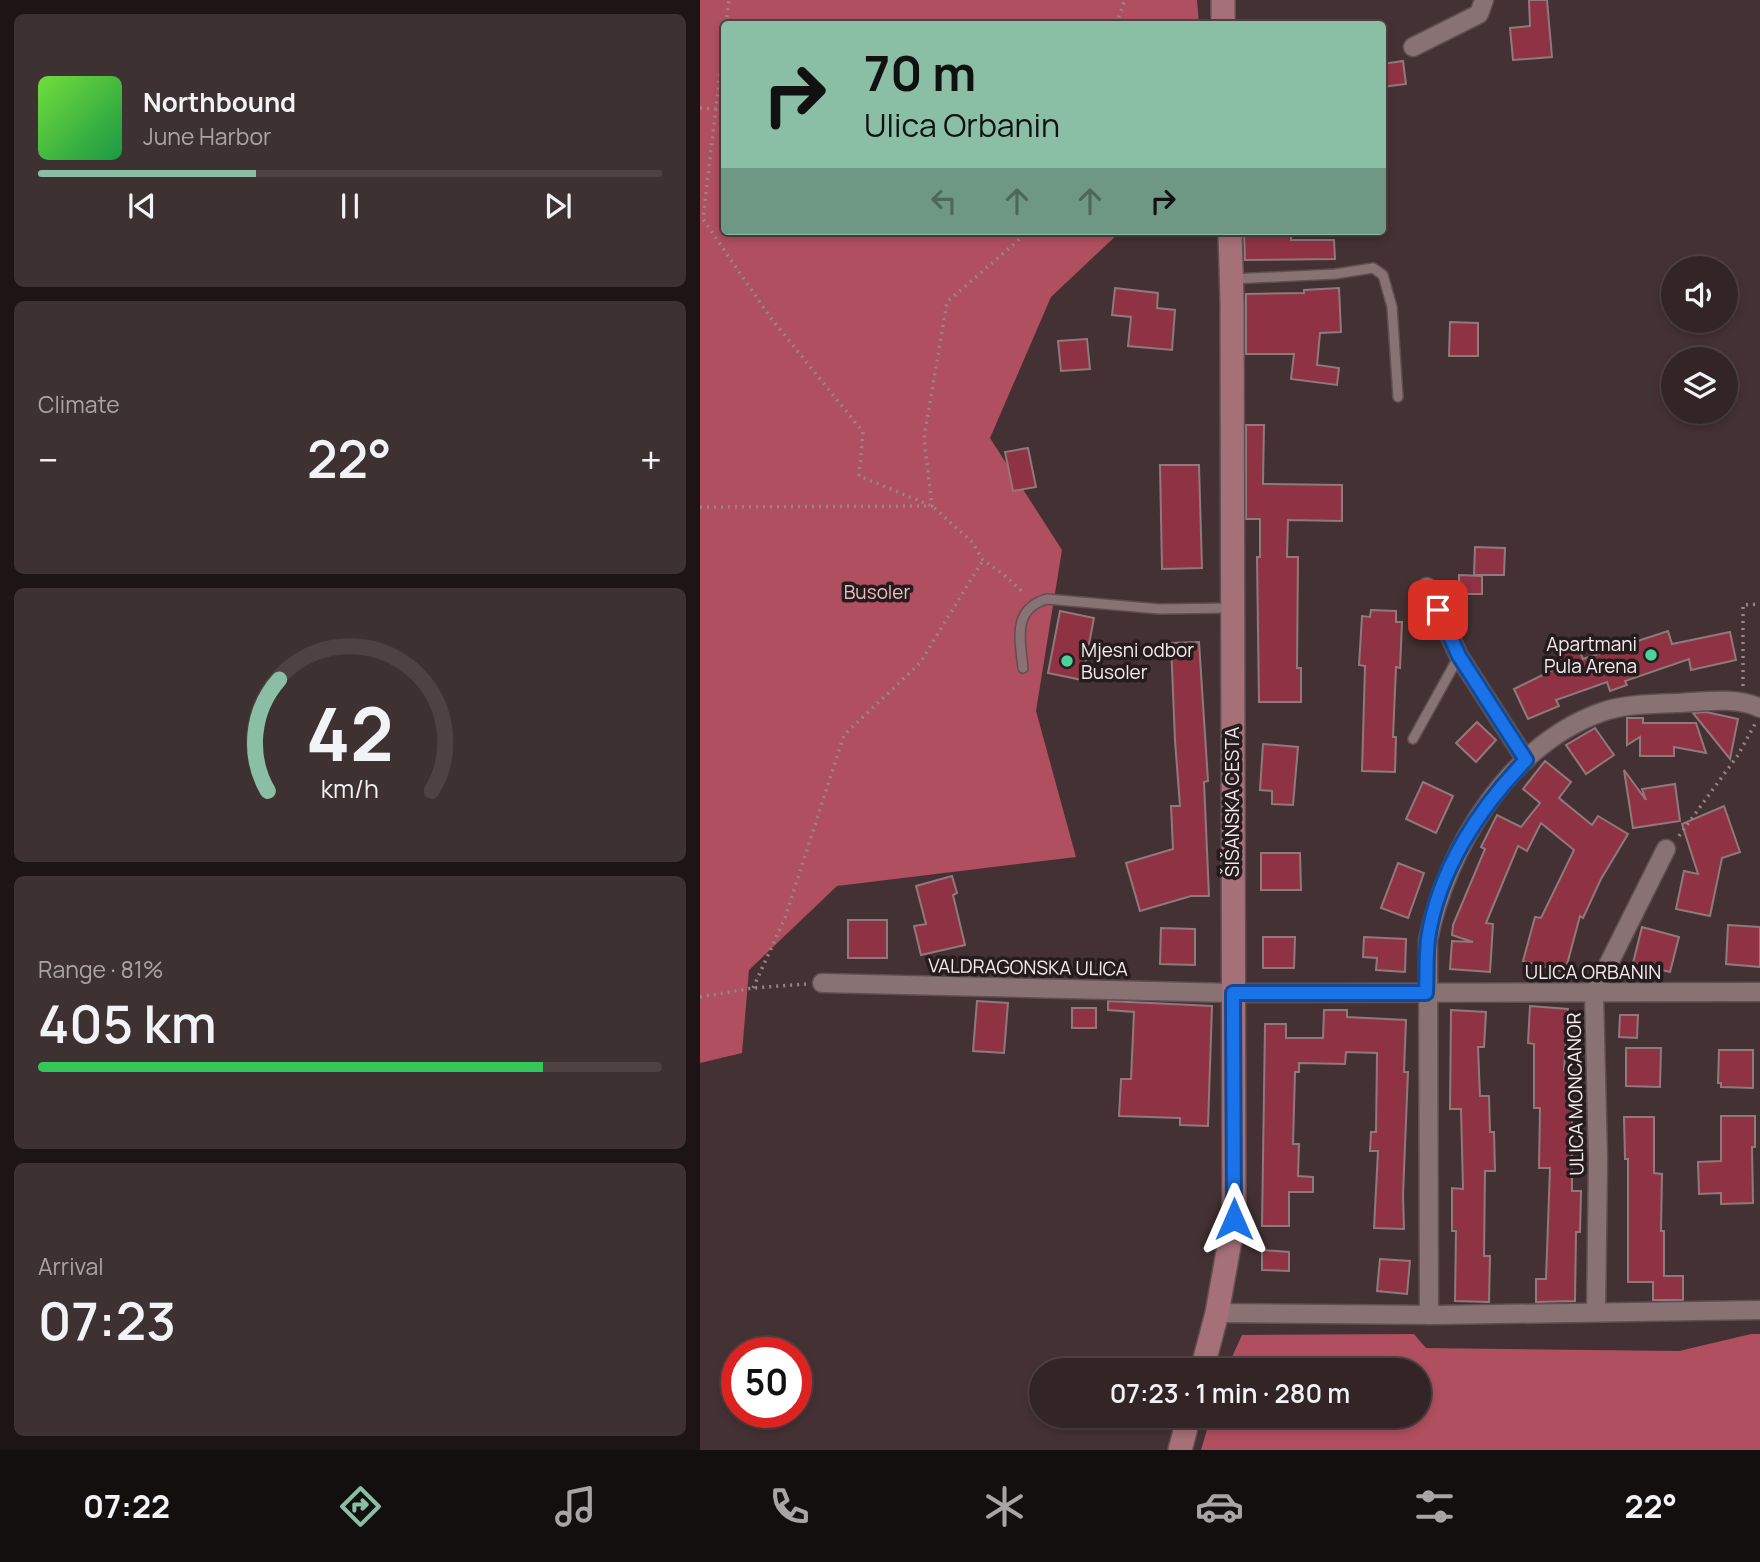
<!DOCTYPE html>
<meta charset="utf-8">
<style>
body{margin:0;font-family:Manrope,sans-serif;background:#3e3132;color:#f1f3f6;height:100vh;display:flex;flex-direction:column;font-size:26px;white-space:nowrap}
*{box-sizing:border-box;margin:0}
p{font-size:23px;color:#a9a5a7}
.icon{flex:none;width:38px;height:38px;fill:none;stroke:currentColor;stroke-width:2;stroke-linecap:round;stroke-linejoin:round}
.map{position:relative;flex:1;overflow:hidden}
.sheet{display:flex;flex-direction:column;gap:14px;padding:14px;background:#1c1415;width:700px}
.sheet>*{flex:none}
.hud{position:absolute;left:21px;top:21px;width:665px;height:214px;border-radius:7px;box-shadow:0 4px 10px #0003,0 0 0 2px #4e4243;background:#8abfa5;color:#111;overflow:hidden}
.tools{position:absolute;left:961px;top:256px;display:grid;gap:14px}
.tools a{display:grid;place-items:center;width:77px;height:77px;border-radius:50%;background:#332526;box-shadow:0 4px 10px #0003,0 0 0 2px #4e4243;font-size:35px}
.speed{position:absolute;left:21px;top:1337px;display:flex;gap:14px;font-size:35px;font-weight:700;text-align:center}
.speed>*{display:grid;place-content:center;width:91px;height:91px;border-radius:50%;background:#332526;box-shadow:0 4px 10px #0003,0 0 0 2px #4e4243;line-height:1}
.speed .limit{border:10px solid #d22;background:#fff;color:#111}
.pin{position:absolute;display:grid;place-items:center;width:60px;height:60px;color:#fff;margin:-30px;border-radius:14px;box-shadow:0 4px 10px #0006}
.me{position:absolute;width:77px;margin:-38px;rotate:0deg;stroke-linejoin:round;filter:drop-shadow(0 0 5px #0008)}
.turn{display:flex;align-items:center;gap:24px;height:147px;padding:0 28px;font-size:32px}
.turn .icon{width:91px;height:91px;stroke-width:2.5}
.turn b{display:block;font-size:49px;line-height:60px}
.lanes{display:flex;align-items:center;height:66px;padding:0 28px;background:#0003;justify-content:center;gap:35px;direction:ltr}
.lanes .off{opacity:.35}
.big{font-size:52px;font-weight:600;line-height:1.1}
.sheet .tile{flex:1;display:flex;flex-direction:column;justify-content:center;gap:10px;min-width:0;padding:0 24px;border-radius:10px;background:#3e3132}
.sheet .dial{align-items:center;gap:0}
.dial svg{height:182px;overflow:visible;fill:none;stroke:#4e4243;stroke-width:7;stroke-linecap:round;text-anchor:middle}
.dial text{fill:#f1f3f6;stroke:none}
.song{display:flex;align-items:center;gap:21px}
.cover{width:84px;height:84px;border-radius:10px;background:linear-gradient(135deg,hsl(100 70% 55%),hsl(140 70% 35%))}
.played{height:7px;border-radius:4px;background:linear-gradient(90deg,#8abfa5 35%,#4e4243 35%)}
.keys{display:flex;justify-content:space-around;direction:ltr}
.heat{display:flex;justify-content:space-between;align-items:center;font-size:38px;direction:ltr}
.charge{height:10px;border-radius:5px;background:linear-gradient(90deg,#34c759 81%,#4e4243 0)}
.trip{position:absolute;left:329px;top:1358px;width:402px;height:70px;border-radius:35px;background:#332526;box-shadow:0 4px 10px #0003,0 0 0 2px #4e4243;font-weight:600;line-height:70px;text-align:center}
.dock{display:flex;height:112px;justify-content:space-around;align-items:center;background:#140f0f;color:#a9a5a7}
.dock .icon{width:49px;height:49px}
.dock .active{color:#8abfa5}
.dock b{font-size:32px;color:#f1f3f6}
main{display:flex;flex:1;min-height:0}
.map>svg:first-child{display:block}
.forest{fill:#af4f5f}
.building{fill:#8f3344;stroke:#90797b;stroke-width:2}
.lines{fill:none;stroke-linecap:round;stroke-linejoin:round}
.lane-casing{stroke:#5f4f51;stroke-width:12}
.street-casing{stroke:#5f4f51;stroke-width:21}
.secondary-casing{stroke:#5f4f51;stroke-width:26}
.path{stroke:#968687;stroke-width:3.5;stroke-dasharray:2 5;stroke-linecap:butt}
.lane{stroke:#887274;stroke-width:9}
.street{stroke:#887274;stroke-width:18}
.secondary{stroke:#a67078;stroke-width:23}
.route-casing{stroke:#114b97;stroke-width:18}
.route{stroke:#1a73e8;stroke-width:12}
.poi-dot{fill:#4cd39b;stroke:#251c1d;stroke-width:2.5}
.labels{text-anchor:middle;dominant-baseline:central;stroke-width:7;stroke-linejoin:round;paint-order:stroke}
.park-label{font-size:19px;fill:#f0bbc0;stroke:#251c1d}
.poi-label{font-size:19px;fill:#f7eaeb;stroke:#251c1d;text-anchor:end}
.street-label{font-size:19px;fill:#f7eaeb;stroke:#251c1d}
</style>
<main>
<section class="sheet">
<div class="tile">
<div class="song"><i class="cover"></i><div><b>Northbound</b><p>June Harbor</p></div></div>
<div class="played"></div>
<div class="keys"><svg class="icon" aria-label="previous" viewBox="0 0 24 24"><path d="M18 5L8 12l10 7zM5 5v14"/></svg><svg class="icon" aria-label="pause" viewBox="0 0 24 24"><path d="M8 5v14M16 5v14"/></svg><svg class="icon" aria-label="next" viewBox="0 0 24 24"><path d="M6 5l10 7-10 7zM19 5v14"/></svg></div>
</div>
<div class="tile"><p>Climate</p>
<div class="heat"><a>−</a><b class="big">22°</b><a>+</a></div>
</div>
<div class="tile dial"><svg viewBox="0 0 100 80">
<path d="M14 69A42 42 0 1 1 86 69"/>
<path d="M14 69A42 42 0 0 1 19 20" stroke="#8abfa5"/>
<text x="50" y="56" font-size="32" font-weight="700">42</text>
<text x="50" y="72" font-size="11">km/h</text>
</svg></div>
<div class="tile"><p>Range · 81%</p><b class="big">405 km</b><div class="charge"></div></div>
<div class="tile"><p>Arrival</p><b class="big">07:23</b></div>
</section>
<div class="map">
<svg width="1060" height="1450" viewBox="0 0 1060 1450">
<rect width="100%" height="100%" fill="#443133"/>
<g class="forest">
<path d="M 0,0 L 497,0 L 499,24 L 24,24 L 24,231 L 421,231 L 351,297 L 290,438 L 362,550 L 336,711 L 376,857 L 137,886 L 49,970 L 42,1053 L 0,1063 Z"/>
<path d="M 714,1334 L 726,1348 L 979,1351 L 1051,1334 L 1060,1334 L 1060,1450 L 501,1450 L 511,1416 L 719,1416 L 719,1370 L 526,1370 L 542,1335 Z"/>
</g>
<g class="building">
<path d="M 829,0 L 847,0 L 852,57 L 813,60 L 810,28 L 830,26 Z"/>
<path d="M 703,61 L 706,84 L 682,87 L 682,64 Z"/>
<path d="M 544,231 L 591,231 L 591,240 L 634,240 L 635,259 L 545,260 Z"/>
<path d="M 415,288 L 458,293 L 457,308 L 475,310 L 472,350 L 428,346 L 431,317 L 412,315 Z"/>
<path d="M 639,288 L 641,332 L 620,333 L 617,365 L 639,368 L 637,385 L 591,379 L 594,354 L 546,354 L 546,294 L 604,293 L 604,290 Z"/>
<path d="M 750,322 L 778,323 L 778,356 L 749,356 Z"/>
<path d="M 387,339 L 390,369 L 361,371 L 358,341 Z"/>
<path d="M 546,425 L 564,425 L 563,484 L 642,485 L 642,521 L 588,520 L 587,557 L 598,557 L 597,668 L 601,668 L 601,702 L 559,702 L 557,557 L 560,557 L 560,519 L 546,519 Z"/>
<path d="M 328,448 L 336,487 L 313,491 L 305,452 Z"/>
<path d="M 460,465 L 499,465 L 502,568 L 462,569 Z"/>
<path d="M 775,547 L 805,548 L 804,575 L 774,575 Z"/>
<path d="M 759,575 L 782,576 L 782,594 L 759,594 Z"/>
<path d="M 671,610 L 696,611 L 696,622 L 702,622 L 700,668 L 696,667 L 693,737 L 696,737 L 695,772 L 662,771 L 665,666 L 659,665 L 662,616 L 670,617 Z"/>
<path d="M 360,611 L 394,618 L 382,680 L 348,673 Z"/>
<path d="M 968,631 L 972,644 L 1030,632 L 1036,660 L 991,670 L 989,659 L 925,681 L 927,685 L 910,691 L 907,682 L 856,700 L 859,706 L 828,719 L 814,689 L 863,665 L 859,654 L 878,647 L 883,659 Z"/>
<path d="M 499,642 L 508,781 L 504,782 L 509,896 L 491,896 L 440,911 L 426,863 L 473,849 L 471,806 L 480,806 L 475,741 L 471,643 Z"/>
<path d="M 1006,712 L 1038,719 L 1030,759 L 993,713 Z"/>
<path d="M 927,718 L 943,718 L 943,723 L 996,723 L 1006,753 L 974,747 L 974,756 L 940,756 L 940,737 L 927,745 Z"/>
<path d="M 777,722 L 796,740 L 776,762 L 756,743 Z"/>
<path d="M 895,728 L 914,755 L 886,774 L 866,745 Z"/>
<path d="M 563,744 L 598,747 L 593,805 L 572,804 L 572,791 L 560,790 Z"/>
<path d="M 845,761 L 871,782 L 859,798 L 892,825 L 898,816 L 928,834 L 901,879 L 883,918 L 880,916 L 865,972 L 823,961 L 835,917 L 841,918 L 874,850 L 841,823 L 827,851 L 818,846 L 786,923 L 793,924 L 790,972 L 750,969 L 752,941 L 773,942 L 752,935 L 753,925 L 785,849 L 781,847 L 797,815 L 821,827 L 840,803 L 823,789 Z"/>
<path d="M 924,770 L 946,800 L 942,789 L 975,784 L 980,821 L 933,828 Z"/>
<path d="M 723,782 L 753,796 L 736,833 L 706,819 Z"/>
<path d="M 1024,806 L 1040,852 L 1022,858 L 1010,916 L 976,909 L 984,871 L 998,874 L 982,824 Z"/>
<path d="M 561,853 L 600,853 L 601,890 L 561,890 Z"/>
<path d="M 698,863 L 724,873 L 708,918 L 681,908 Z"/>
<path d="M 252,876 L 257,893 L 253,895 L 265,945 L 221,955 L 214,926 L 226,924 L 216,886 Z"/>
<rect x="148" y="920" width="39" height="38"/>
<path d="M 1028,925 L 1060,927 L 1060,967 L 1026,964 Z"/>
<path d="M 942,927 L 979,937 L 970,972 L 933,963 Z"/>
<path d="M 461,928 L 495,929 L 495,965 L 460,964 Z"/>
<path d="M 563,937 L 595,937 L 594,968 L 563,968 Z"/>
<path d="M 664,937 L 706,939 L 705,972 L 676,970 L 677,958 L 663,957 Z"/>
<path d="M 277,1001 L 308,1003 L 304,1053 L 273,1051 Z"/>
<path d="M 408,1001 L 512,1006 L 508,1126 L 480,1125 L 480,1118 L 419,1116 L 421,1079 L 431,1079 L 434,1012 L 408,1010 Z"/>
<path d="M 830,1006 L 868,1009 L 864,1070 L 872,1070 L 872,1191 L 881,1191 L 880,1232 L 876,1232 L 875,1301 L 836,1302 L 836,1279 L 846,1279 L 850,1168 L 839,1168 L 840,1108 L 834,1108 L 834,1044 L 828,1043 Z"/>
<rect x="372" y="1008" width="24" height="20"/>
<path d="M 624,1010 L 647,1010 L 647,1017 L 706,1020 L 704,1072 L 708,1072 L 703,1195 L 704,1229 L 674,1228 L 678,1151 L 670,1151 L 671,1132 L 676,1132 L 677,1053 L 646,1052 L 645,1064 L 599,1063 L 599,1072 L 595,1072 L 593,1144 L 599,1144 L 598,1176 L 613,1177 L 613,1192 L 589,1192 L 589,1226 L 562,1226 L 565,1024 L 586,1024 L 586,1038 L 623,1038 Z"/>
<path d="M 751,1010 L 786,1012 L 784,1047 L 778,1047 L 780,1096 L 789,1096 L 790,1132 L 794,1132 L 795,1171 L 785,1171 L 784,1256 L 790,1256 L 789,1302 L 755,1301 L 756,1231 L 752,1231 L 752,1188 L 763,1189 L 761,1109 L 750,1109 Z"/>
<path d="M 920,1015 L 938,1015 L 937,1038 L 919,1037 Z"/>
<path d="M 926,1048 L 961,1048 L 960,1087 L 926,1086 Z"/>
<path d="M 1019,1050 L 1053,1050 L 1053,1088 L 1021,1087 L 1021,1083 L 1018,1083 Z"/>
<path d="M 1021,1116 L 1055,1116 L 1055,1147 L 1052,1147 L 1053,1203 L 1021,1204 L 1021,1193 L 999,1194 L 998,1162 L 1021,1161 Z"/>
<path d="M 924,1117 L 954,1117 L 954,1173 L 962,1174 L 961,1231 L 964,1231 L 964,1276 L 983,1276 L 983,1300 L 953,1300 L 953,1282 L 928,1282 L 928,1159 L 925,1159 Z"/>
<path d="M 562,1250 L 589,1252 L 589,1271 L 562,1270 Z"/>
<path d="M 680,1259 L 710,1261 L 707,1294 L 677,1291 Z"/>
</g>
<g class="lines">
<defs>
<g id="lane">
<path d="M 533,279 L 635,274 L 673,268 L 683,275 L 692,307 L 698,397"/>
<path d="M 323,668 C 320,639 312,609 347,599 L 459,609 L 531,608"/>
<path d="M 713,739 L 759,656"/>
</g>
<g id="street">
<path d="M 713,47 L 779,14 L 784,0"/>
<path d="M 727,587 L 759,656 L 826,760"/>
<path d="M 122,983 L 532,993 L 1060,992"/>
<path d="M 896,1312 L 898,1160 L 894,993 L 966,849"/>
<path d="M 517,1313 L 736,1315 L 1060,1310"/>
<path d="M 729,1315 L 728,940 C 747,848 809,745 902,712 C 925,704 952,704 976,703 C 1002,702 1036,696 1060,708"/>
</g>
<g id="secondary">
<path d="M 523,0 L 523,24"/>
<path d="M 502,1370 L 517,1313 L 534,1218 L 532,302 L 530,231"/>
<path d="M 480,1450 L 489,1416"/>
</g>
</defs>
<use href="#lane" class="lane-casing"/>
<use href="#street" class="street-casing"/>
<use href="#secondary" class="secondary-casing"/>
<g class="path">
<path d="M 26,24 L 29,0"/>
<path d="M 416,24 L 425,0"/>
<path d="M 24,39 L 3,219 L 70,317 L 163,432 L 159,476 L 232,506 L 272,542 L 283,560 L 303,574 L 325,594"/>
<path d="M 0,108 L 24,109"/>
<path d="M 0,507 L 232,506 L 224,438 L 247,302 L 329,231"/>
<path d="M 1043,686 L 1043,605 L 1060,604"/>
<path d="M 979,836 L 1038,755 L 1055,724"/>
<path d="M 53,988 L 85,918 L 144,735 L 220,663 L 283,560"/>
<path d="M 0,997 L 53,988 L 106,984"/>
</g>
<use href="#lane" class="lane"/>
<use href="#street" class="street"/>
<use href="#secondary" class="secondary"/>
</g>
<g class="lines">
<defs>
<path id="route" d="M 534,1219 L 533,993 L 726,993 C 727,975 726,956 728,939 C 738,871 779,808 826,760 L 759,656 L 738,610"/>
</defs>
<use href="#route" class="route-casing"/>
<use href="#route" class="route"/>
</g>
<g class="poi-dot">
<circle cx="951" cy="655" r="7"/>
<circle cx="367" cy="661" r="7"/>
</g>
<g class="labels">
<g class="park-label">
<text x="177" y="592">Busoler</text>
</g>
<g class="poi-label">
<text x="937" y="644">Apartmani<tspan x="937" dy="22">Pula Arena</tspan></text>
<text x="381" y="650" text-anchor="start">Mjesni odbor<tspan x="381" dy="22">Busoler</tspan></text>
</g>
<g class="street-label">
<text transform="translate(532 802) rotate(-90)">ŠIŠANSKA CESTA</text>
<text transform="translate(328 967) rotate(1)">VALDRAGONSKA ULICA</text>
<text x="893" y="972">ULICA ORBANIN</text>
<text transform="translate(875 1094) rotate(-91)">ULICA MONCANOR</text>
</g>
</g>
</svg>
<div class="tools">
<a><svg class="icon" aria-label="sound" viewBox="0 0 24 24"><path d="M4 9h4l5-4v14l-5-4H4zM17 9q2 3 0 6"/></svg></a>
<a><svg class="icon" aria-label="layers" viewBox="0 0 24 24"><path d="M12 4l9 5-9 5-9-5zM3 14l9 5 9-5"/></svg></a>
</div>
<div class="speed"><div class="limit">50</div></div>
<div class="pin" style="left:738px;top:610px;background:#d93025"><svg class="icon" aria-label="arrive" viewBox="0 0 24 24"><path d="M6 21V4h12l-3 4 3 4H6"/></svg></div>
<svg class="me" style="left:534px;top:1219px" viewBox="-20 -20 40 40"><path d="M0-17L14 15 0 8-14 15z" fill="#1a73e8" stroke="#fff" stroke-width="4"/></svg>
<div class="trip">07:23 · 1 min · 280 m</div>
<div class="hud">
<div class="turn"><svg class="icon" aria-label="right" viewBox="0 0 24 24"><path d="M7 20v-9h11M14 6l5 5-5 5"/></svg><div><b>70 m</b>Ulica Orbanin</div></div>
<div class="lanes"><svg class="icon off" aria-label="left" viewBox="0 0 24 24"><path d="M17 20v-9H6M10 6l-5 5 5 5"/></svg><svg class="icon off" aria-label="ahead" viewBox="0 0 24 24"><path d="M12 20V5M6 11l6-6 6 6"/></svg><svg class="icon off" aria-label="ahead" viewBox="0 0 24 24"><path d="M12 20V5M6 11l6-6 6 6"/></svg><svg class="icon" aria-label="right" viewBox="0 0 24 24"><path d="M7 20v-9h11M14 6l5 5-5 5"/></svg></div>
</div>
</div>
</main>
<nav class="dock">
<b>07:22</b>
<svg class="icon active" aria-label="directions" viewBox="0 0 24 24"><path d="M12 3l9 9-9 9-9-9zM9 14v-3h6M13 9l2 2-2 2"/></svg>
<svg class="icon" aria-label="music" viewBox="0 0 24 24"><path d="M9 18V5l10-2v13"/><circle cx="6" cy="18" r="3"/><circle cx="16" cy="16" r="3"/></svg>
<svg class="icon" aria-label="phone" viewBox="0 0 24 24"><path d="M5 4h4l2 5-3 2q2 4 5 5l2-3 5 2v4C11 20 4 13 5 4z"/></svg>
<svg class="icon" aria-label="climate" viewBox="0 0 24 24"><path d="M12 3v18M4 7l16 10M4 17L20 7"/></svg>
<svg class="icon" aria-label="car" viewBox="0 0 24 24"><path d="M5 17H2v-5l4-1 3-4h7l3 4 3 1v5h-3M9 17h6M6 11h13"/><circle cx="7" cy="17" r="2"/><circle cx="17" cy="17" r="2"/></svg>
<svg class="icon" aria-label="filters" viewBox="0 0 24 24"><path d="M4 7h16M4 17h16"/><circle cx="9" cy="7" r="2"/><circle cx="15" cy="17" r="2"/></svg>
<b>22°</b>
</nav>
